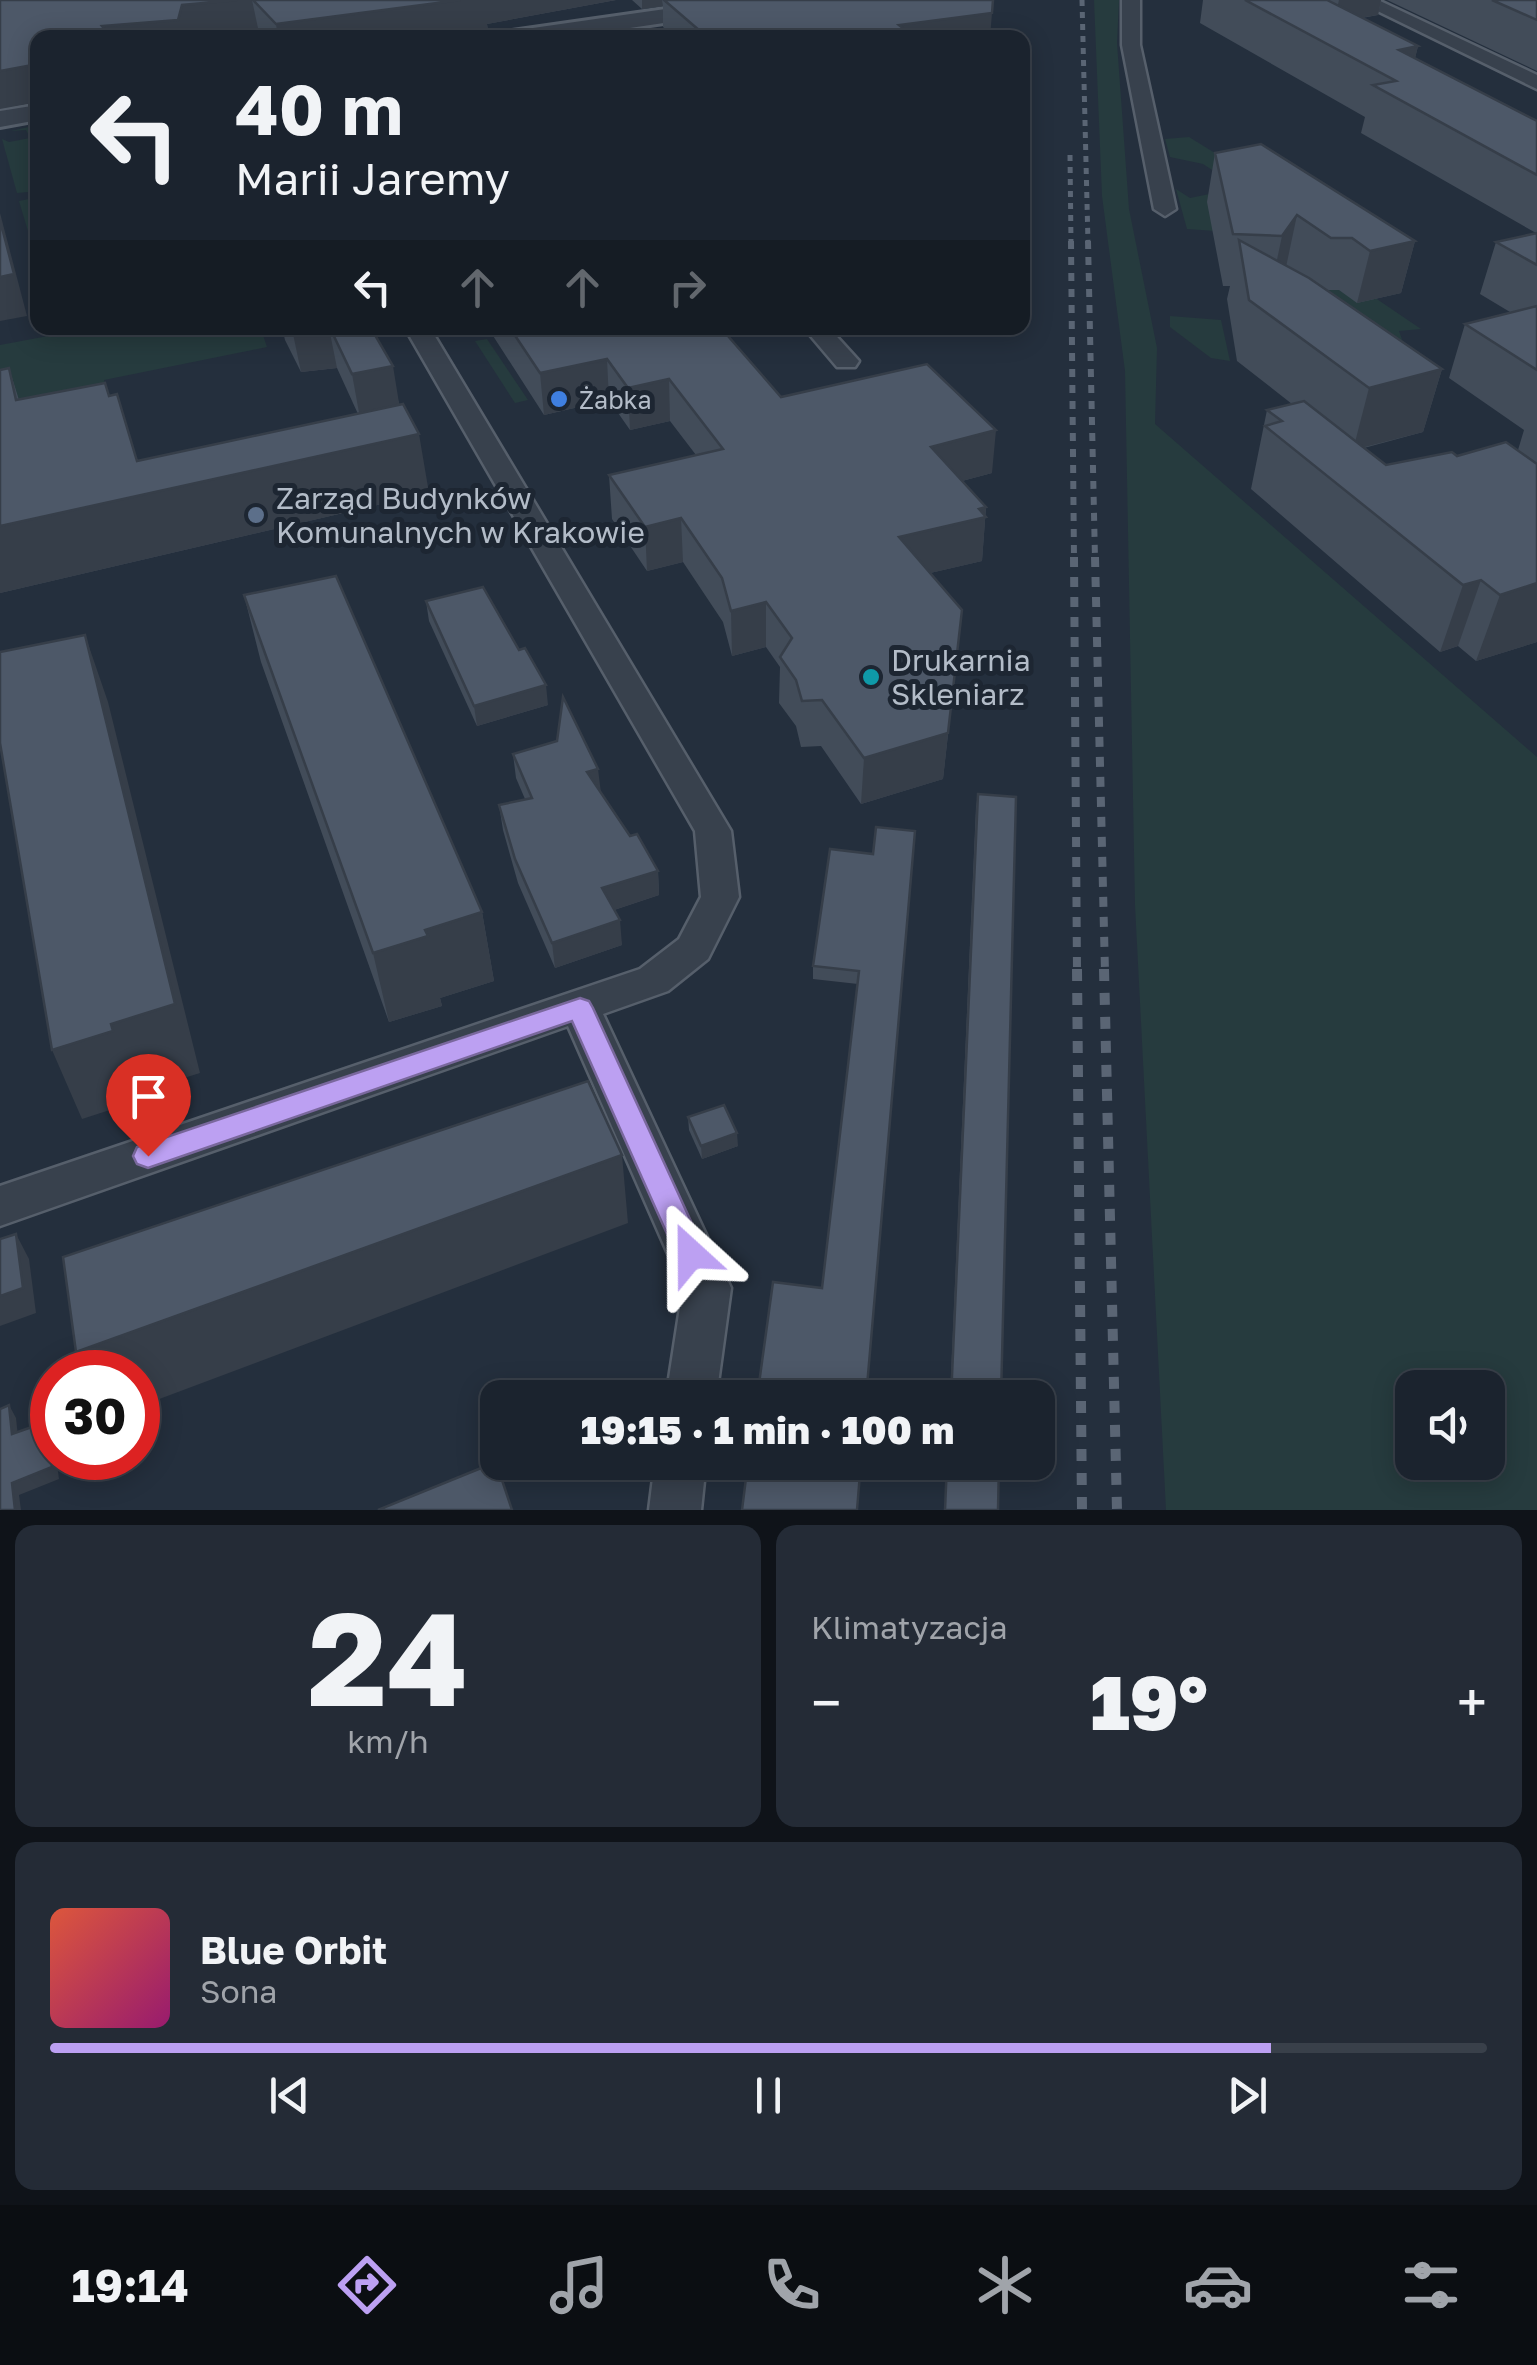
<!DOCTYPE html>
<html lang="pl">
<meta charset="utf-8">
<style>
body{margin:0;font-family:"Golos Text",sans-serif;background:#242b36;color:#f1f3f6;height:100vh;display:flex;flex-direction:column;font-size:38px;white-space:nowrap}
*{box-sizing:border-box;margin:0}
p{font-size:32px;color:#a0a4aa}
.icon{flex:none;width:55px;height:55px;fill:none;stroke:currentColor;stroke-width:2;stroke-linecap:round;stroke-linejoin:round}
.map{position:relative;height:1510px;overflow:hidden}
.panel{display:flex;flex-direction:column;gap:15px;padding:15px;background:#0f1319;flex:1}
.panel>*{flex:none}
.top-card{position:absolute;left:30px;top:30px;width:1000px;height:305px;border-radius:20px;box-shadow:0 5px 25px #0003,0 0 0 2px #39404a;background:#1b232e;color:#f1f3f6;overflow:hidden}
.fabs{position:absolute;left:1395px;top:1370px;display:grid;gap:20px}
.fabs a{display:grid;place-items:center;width:110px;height:110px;border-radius:20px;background:#1b232e;box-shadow:0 5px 25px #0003,0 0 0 2px #39404a;font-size:50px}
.speed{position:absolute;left:30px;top:1350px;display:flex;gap:20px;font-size:50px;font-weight:700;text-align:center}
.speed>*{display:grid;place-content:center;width:130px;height:130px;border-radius:50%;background:#1b232e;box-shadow:0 5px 25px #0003,0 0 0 2px #39404a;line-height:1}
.speed .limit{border:15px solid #d22;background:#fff;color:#111}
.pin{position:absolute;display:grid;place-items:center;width:85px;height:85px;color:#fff;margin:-102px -42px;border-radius:50% 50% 50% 0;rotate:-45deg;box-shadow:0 0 10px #0007}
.pin .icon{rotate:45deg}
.me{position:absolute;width:110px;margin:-55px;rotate:336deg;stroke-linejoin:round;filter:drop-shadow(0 0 8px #0008)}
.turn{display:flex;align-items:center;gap:35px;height:210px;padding:0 40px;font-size:45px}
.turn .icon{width:130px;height:130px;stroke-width:2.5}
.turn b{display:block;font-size:70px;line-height:85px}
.lanes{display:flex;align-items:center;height:95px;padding:0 40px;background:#0003;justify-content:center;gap:50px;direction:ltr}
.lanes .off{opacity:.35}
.big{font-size:75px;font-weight:800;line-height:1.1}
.panel .widget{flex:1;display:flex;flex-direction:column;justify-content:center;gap:15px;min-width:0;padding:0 35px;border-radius:20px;background:#242b36}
.panel .dial{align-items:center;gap:0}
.dial b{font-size:130px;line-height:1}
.song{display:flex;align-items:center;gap:30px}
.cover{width:120px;height:120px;border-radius:15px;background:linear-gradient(135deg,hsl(10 70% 55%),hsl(320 70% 35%))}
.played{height:10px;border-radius:5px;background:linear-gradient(90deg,#bca0f2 85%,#39404a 85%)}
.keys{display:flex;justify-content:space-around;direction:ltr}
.heat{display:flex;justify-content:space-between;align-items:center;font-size:55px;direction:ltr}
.panel .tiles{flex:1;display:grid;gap:15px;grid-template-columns:1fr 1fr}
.widget:last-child{grid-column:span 2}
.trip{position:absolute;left:480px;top:1380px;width:575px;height:100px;border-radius:20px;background:#1b232e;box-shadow:0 5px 25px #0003,0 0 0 2px #39404a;font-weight:800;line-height:100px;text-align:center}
.dock{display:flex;height:160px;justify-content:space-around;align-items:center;background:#0b0e12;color:#a0a4aa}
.dock .icon{width:70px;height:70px}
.dock .selected{color:#bca0f2}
.dock b{font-size:45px;color:#f1f3f6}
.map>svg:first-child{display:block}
.green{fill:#263b3e;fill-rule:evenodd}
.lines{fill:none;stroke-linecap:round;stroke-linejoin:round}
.minor-casing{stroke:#565f6b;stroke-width:5}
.tertiary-casing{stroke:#565f6b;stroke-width:6}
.minor{fill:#38414d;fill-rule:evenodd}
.tertiary{fill:#38414d;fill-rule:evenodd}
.rail-far3{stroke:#5a6574;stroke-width:5;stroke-dasharray:6 6;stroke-linecap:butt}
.rail-far2{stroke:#5a6574;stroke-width:6;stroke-dasharray:8 8;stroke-linecap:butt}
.rail-far1{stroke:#5a6574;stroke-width:8;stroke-dasharray:10 10;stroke-linecap:butt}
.rail{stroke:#5a6574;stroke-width:10;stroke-dasharray:12 12;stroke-linecap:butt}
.wall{fill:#424c59}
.shaded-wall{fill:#363e49}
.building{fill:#4d5868;stroke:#363e49;stroke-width:2.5}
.route{fill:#bca0f2;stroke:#7a689d;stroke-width:2.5}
.shop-dot{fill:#3f7fe0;stroke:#1d2632;stroke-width:4}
.service-dot{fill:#5c6f8a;stroke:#1d2632;stroke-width:4}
.culture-dot{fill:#0f9aa8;stroke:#1d2632;stroke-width:4}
.labels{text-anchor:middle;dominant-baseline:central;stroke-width:10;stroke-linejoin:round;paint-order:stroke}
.far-poi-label{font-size:25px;fill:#b3bcc8;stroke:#1d2632;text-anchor:start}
.poi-label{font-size:30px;fill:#b3bcc8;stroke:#1d2632;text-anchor:start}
</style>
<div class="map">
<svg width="1537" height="1510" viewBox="0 0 1537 1510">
<rect width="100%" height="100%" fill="#242f3d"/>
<g class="green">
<path d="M 1094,0 L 1119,0 L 1117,43 L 1129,209 L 1157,348 L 1155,424 L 1537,757 L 1537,1510 L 1166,1510 L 1135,905 L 1125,371 L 1102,196 ZM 1412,1388 L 1488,1388 L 1488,1462 L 1412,1462 Z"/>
<path d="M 37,125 L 38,258 L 36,258 L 19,201 L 29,199 L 28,192 L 17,193 L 2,139 L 9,142 L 30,138 L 26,130 L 11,131 Z"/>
<path d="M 1189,137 L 1244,171 L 1223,177 L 1203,164 L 1170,157 L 1165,139 Z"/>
<path d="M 1176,189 L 1190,198 L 1219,192 L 1421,329 L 1399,331 L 1405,348 L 1215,231 L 1187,229 Z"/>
<path d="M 1170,316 L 1221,320 L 1230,361 L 1211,358 L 1170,327 Z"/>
<path d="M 91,328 L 276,328 L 262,332 L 267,347 L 104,380 L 112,408 L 0,431 L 0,345 Z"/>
<path d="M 487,339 L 528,400 L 515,403 L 475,341 Z"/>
</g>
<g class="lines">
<defs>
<g id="minor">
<path d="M 1122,0 L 1140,0 L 1140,45 L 1176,209 L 1165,216 L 1154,209 L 1122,45 Z"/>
<path d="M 1355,0 L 1378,0 L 1537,75 L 1537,89 Z"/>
<path d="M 405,328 L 430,328 L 731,831 L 739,897 L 708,959 L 668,991 L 603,1014 L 731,1288 L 716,1398 L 666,1398 L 683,1288 L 568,1026 L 0,1226 L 0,1186 L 640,969 L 679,939 L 701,897 L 695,831 Z"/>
<path d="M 804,328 L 829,328 L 859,361 L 855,367 L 837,367 Z"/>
<path d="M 655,1462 L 706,1462 L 701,1510 L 649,1510 Z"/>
</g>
<g id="tertiary">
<path d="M 728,0 L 784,0 L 773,7 L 562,38 L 501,38 L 512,31 Z"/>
<path d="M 38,105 L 38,120 L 0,127 L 0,111 Z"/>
</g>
</defs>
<use href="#minor" class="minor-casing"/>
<use href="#tertiary" class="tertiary-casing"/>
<use href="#minor" class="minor"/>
<use href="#tertiary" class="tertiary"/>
<g class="rail-far3">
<path d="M 1082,0 L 1088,243"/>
<path d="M 1070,155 L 1071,243"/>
</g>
<g class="rail-far2">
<path d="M 1071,241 L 1074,559"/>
<path d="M 1088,241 L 1095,559"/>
</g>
<g class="rail-far1">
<path d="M 1074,557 L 1077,972"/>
<path d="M 1095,557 L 1105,972"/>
</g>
<g class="rail">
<path d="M 1077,969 L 1082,1510"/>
<path d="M 1104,969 L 1117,1510"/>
</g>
</g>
<g class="wall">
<path d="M 0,0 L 616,0 L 487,24 L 488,31 L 441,38 L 263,38 L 259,33 L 210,38 L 38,38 Z"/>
<path d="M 632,0 L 993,0 L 672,35 L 663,27 L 663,6 L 642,9 Z"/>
<path d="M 1203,0 L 1381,0 L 1378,15 L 1362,18 L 1418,46 L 1415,58 L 1537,121 L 1537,642 L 1476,661 L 1458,646 L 1440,652 L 1251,489 L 1267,410 L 1292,404 L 1237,361 L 1227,299 L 1230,286 L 1223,286 L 1207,202 L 1215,153 L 1415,241 L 1401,293 L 1357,303 L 1339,290 L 1326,290 L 1442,369 L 1423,432 L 1364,448 L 1386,465 L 1457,456 L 1518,450 L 1524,430 L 1449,378 L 1465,324 L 1510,312 L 1480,294 L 1496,242 L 1536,233 L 1361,133 L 1365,117 L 1200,23 Z"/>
<path d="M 1387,0 L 1537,0 L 1537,71 Z"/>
<path d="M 282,328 L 375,328 L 377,337 L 429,493 L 0,593 L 9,368 L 19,400 L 109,396 L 137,461 L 358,414 L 337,368 L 301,372 L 285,340 Z"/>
<path d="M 488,328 L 721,328 L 781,397 L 992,473 L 962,481 L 986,507 L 982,561 L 930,573 L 962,610 L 943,779 L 861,804 L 821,746 L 801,747 L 796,726 L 779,703 L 780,667 L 766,647 L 732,656 L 723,622 L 683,562 L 647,571 L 612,519 L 609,475 L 696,455 L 670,421 L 630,430 L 609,400 L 544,415 Z"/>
<path d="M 874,328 L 927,328 L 884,337 Z"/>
<path d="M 244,595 L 482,912 L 494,981 L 440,998 L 442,1006 L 389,1022 L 261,662 Z"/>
<path d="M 426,601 L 519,650 L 548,705 L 477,726 L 429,621 Z"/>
<path d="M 513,754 L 601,793 L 630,836 L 658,871 L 659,895 L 614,910 L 622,945 L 555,968 L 518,883 L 503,830 L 499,805 L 525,799 L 516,778 Z"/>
<path d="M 978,794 L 1001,1398 L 950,1398 L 976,807 Z"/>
<path d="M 873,854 L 866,1398 L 822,1288 L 858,984 L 813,979 L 813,966 Z"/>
<path d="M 688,1117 L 738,1146 L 702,1159 L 689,1130 Z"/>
</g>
<g class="shaded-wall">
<path d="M 237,0 L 252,0 L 259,33 L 210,38 L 105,38 L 102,26 L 182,5 Z"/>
<path d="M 460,0 L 616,0 L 487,24 L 488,31 L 441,38 L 278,38 L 276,24 Z"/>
<path d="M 642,0 L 662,0 L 663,6 L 642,9 Z"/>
<path d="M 1339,0 L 1381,0 L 1378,15 L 1334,22 Z"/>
<path d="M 992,13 L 990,38 L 898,38 L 899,25 Z"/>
<path d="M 1418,46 L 1407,92 L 1399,50 Z"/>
<path d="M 38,64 L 38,102 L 0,109 L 0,71 Z"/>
<path d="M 0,213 L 27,316 L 0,321 Z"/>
<path d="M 1297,215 L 1286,267 L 1271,288 L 1282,236 Z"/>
<path d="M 1415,241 L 1401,293 L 1357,303 L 1370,251 Z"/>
<path d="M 309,328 L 329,328 L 337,368 L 301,372 L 292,329 Z"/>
<path d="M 884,328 L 927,328 L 884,337 Z"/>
<path d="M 607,359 L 609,400 L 544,415 L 540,373 Z"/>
<path d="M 393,366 L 400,409 L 360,418 L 352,374 Z"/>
<path d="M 1442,369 L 1423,432 L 1353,450 L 1369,388 Z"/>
<path d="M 669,379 L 670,421 L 630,430 L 628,388 Z"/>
<path d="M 996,430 L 992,473 L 928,490 L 931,447 Z"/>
<path d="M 419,434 L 429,493 L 0,593 L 0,526 Z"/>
<path d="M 986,507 L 982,561 L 896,581 L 899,537 Z"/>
<path d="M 681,518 L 683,562 L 647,571 L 645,527 Z"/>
<path d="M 1481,580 L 1458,646 L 1440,652 L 1463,585 Z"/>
<path d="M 1537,583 L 1537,642 L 1476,661 L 1500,595 Z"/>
<path d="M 766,602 L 766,647 L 732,656 L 731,611 Z"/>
<path d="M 962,610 L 943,779 L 861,804 L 864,758 Z"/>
<path d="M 85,635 L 108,702 L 200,1073 L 139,1092 L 141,1100 L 82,1119 L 52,1050 Z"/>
<path d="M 546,685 L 548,705 L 477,726 L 474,706 Z"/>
<path d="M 598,769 L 601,793 L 587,772 Z"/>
<path d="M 658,871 L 659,895 L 605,913 L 602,888 Z"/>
<path d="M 482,912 L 494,981 L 440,998 L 442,1006 L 389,1022 L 373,953 L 425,930 Z"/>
<path d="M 620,920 L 622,945 L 555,968 L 552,943 Z"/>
<path d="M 737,1133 L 738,1146 L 702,1159 L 701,1146 Z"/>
<path d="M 622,1155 L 628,1223 L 138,1407 L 138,1372 L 87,1372 L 76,1352 Z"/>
<path d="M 16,1234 L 29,1259 L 36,1313 L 0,1326 L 0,1296 Z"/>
<path d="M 9,1405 L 16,1418 L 19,1446 L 12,1434 Z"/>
<path d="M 46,1422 L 52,1433 L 52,1458 L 56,1458 L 59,1479 L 19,1495 L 21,1510 L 15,1510 L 12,1483 Z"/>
</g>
<g class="building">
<path d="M 0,0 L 237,0 L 182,5 L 178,20 L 102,26 L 112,38 L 38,38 L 38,64 L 0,71 Z"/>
<path d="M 253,0 L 460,0 L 276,24 Z"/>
<path d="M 664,0 L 993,0 L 992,13 L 899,25 L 916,38 L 653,38 L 700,31 Z"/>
<path d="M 1245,0 L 1327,0 L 1418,46 L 1399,50 L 1537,121 L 1537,175 L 1373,85 L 1396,81 Z"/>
<path d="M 1492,0 L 1537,0 L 1537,20 Z"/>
<path d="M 1261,144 L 1415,241 L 1370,251 L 1352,238 L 1331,238 L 1297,215 L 1282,236 L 1233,234 L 1215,153 Z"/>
<path d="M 0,220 L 14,274 L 0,277 Z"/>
<path d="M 1537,233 L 1537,265 L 1496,242 Z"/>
<path d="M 1239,240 L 1309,278 L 1442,369 L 1369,388 L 1249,300 Z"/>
<path d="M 1537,306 L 1537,370 L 1465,324 Z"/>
<path d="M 330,328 L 371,328 L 393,366 L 352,374 Z"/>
<path d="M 510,328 L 721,328 L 781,397 L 927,364 L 996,430 L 931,447 L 986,507 L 979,509 L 986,517 L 899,537 L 962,610 L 948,733 L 864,758 L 822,700 L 802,701 L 796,680 L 780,657 L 792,638 L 766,602 L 731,611 L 722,578 L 681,518 L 645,527 L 609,475 L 723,449 L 669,379 L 628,388 L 607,359 L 540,373 Z"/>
<path d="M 9,368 L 16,400 L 105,383 L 109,396 L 117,394 L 137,461 L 403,404 L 419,434 L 0,526 L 0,370 Z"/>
<path d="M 1304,401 L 1386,465 L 1452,452 L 1457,456 L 1506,442 L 1537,464 L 1537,583 L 1500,595 L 1481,580 L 1463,585 L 1265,426 L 1282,421 L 1267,410 Z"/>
<path d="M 336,576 L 482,912 L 425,930 L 428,936 L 373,953 L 244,595 Z"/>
<path d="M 483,587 L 519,650 L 525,648 L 546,685 L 474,706 L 426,601 Z"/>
<path d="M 85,635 L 175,1004 L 111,1024 L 113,1031 L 52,1050 L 0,743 L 0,652 Z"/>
<path d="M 563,697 L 598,769 L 587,772 L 630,836 L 637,834 L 658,871 L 602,888 L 620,920 L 552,943 L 515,859 L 499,805 L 532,798 L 513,754 L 557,741 Z"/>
<path d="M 978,794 L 1016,797 L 1001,1398 L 951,1398 Z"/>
<path d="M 876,827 L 915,831 L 866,1398 L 757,1398 L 773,1282 L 822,1288 L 859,971 L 813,966 L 830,849 L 873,854 Z"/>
<path d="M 588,1081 L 622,1155 L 76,1352 L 63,1257 Z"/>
<path d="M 724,1105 L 737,1133 L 701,1146 L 688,1117 Z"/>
<path d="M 16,1234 L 23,1288 L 0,1296 L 0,1239 Z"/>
<path d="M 9,1405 L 12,1434 L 46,1422 L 52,1467 L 12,1483 L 15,1510 L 0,1510 L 0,1409 Z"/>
<path d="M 496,1462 L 512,1510 L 378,1510 Z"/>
<path d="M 748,1462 L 861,1462 L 857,1510 L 742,1510 Z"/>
<path d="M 947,1462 L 999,1462 L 998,1510 L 945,1510 Z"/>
</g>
<path class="route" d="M 580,998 L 589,1001 L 593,1008 L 706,1254 L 701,1263 L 691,1267 L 680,1263 L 572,1021 L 148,1168 L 137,1164 L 133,1156 L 137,1147 Z"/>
<circle class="shop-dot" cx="559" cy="399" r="10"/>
<circle class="service-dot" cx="256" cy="515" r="10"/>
<circle class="culture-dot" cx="871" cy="677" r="10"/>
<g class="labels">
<g class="far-poi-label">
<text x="579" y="399">Żabka</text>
</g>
<g class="poi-label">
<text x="276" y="498">Zarząd Budynków<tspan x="276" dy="34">Komunalnych w Krakowie</tspan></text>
<text x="891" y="660">Drukarnia<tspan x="891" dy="34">Skleniarz</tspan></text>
</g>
</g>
</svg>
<div class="fabs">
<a><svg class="icon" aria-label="sound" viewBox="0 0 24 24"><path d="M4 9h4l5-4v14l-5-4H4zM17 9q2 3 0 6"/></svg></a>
</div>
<div class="speed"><div class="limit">30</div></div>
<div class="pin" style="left:148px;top:1156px;background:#d93025"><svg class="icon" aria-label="arrive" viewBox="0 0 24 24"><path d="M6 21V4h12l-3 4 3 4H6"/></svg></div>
<svg class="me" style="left:691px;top:1254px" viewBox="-20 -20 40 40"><path d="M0-17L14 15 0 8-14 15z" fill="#bca0f2" stroke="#fff" stroke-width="4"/></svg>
<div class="trip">19:15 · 1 min · 100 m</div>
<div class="top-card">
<div class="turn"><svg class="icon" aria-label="left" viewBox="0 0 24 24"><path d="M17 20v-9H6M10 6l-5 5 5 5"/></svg><div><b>40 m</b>Marii Jaremy</div></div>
<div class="lanes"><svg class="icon" aria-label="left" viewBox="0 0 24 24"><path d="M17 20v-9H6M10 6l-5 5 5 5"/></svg><svg class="icon off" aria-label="ahead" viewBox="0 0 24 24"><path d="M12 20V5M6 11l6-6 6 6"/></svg><svg class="icon off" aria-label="ahead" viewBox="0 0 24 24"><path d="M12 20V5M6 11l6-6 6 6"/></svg><svg class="icon off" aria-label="right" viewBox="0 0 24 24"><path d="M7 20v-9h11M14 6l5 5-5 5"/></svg></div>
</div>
</div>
<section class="panel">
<div class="tiles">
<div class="widget dial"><b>24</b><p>km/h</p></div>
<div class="widget"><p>Klimatyzacja</p>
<div class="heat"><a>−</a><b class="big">19°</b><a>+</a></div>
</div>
<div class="widget">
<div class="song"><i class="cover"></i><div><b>Blue Orbit</b><p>Sona</p></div></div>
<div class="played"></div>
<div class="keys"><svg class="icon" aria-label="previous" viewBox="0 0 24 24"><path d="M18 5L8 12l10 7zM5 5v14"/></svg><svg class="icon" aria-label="pause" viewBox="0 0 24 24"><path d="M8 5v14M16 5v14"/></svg><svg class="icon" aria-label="next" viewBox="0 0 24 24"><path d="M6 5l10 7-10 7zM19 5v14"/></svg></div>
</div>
</div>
</section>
<nav class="dock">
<b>19:14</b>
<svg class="icon selected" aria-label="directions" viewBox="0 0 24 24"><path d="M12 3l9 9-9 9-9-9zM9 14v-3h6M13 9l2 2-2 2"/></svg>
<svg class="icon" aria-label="music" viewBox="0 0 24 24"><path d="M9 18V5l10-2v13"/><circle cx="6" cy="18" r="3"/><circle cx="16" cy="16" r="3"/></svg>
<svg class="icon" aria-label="phone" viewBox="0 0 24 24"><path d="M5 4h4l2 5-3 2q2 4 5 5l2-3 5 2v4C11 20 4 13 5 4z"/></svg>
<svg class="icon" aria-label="climate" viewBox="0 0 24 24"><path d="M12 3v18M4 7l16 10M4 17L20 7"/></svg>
<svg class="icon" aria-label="car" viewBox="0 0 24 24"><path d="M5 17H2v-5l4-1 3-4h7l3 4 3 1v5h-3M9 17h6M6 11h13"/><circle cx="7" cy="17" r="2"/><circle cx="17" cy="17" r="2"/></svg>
<svg class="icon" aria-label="filters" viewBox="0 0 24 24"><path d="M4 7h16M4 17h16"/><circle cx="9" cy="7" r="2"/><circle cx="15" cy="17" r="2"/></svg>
</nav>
